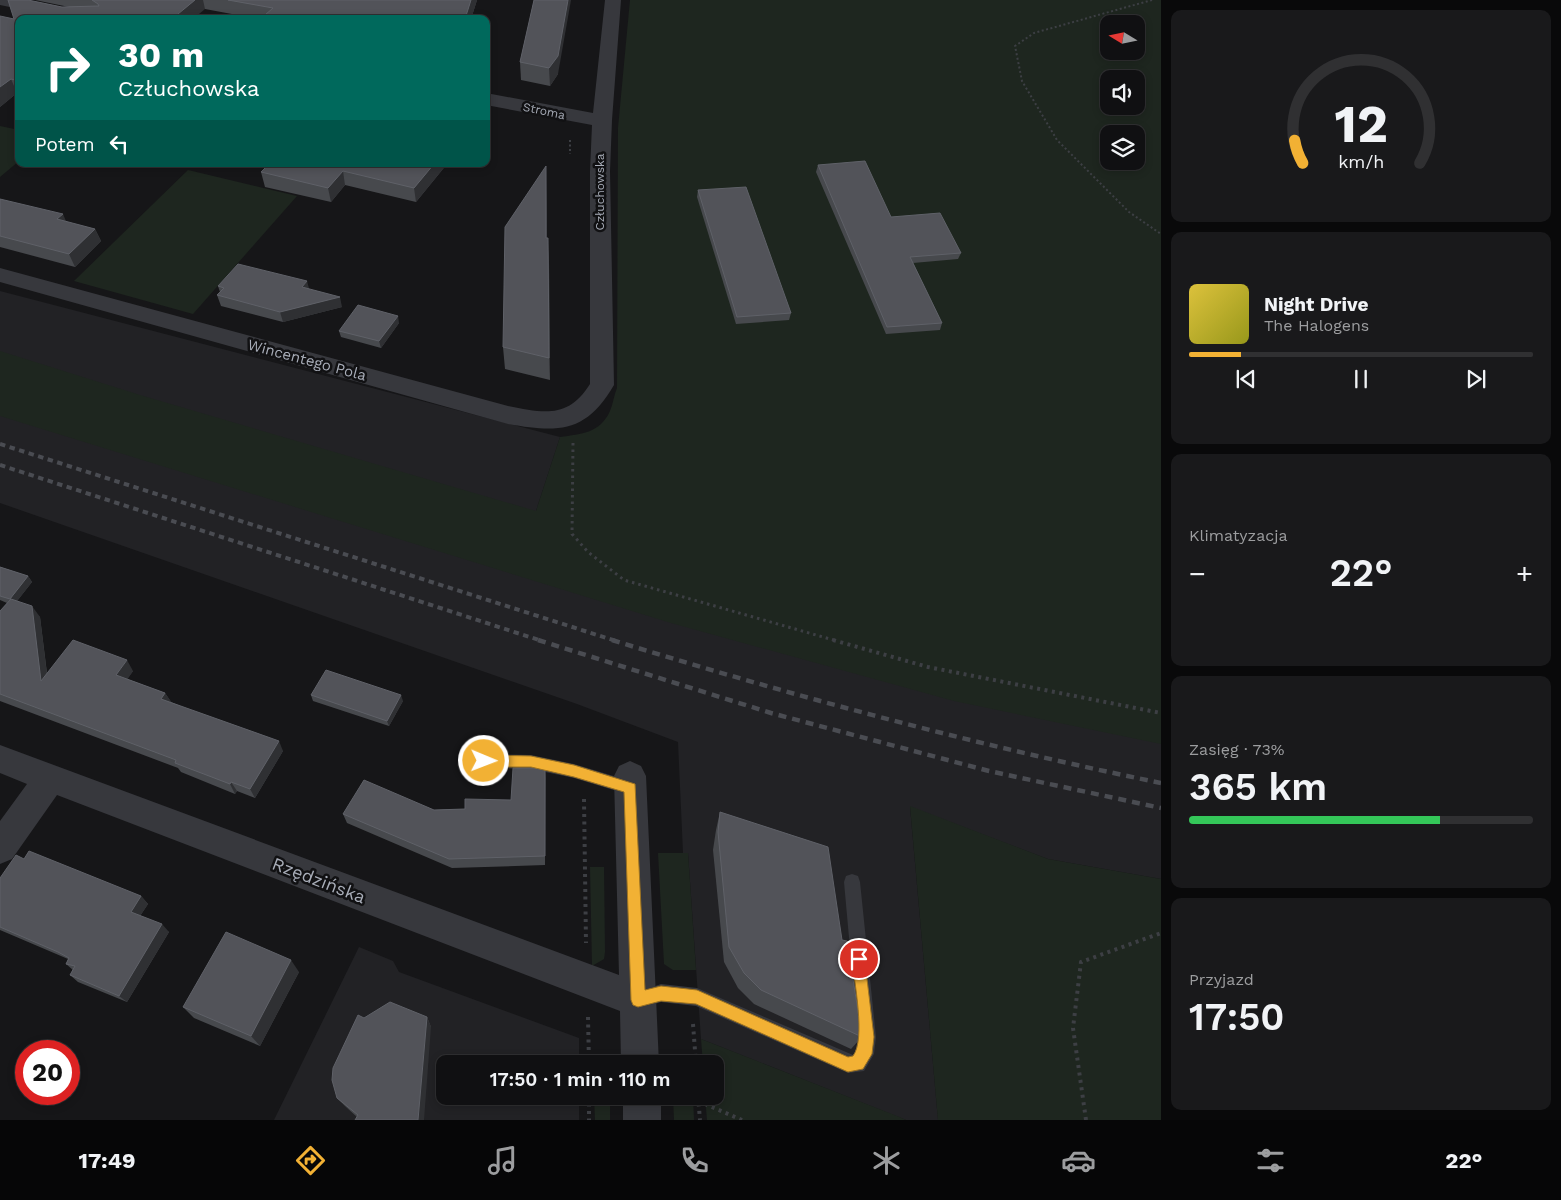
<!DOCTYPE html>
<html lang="pl">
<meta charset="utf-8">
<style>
body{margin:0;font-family:"Work Sans",sans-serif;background:#19191b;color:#f1f3f6;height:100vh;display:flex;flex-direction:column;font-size:19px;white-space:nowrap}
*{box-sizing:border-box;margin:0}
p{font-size:16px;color:#9c9d9f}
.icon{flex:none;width:28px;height:28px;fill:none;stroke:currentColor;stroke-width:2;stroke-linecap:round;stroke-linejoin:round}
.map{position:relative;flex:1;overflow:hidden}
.drawer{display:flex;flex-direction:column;gap:10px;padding:10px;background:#09090a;width:400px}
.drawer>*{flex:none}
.banner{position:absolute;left:15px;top:15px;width:475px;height:152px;border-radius:10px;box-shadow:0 2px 8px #0003,0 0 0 1px #303032;background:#00695c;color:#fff;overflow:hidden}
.needle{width:32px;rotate:280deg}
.fabs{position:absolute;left:1100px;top:15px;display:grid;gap:10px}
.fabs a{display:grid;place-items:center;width:45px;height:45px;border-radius:10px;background:#101012;box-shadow:0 2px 8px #0003,0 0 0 1px #303032;font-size:25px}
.speed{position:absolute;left:15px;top:1040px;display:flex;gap:10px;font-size:25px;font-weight:700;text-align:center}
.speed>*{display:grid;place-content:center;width:65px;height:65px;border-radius:50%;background:#101012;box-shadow:0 2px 8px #0003,0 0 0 1px #303032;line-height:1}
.speed .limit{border:8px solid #d22;background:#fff;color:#111}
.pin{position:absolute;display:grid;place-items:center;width:42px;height:42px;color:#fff;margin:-21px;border:2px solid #fff;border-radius:50%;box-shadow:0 1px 5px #0007}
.me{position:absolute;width:55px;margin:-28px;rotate:91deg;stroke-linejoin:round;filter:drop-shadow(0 0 4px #0008)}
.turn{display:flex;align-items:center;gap:18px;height:105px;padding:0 20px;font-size:22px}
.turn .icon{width:65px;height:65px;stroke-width:2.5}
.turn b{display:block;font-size:35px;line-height:42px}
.then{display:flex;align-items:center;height:48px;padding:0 20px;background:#0003;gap:10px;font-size:19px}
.big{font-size:38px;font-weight:600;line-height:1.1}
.drawer .tile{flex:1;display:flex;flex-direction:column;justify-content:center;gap:8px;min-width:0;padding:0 18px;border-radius:10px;background:#19191b}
.drawer .dial{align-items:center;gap:0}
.dial svg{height:130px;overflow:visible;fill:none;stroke:#303032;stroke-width:7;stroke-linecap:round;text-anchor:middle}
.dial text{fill:#f1f3f6;stroke:none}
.song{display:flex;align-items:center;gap:15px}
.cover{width:60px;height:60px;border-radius:8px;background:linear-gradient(135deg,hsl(50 70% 55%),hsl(60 70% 35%))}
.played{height:5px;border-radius:2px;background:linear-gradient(90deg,#f2b134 15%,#303032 15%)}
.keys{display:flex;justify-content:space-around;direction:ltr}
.heat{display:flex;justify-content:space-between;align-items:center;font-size:28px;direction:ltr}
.charge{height:8px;border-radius:4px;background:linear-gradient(90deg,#34c759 73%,#303032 0)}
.trip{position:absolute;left:436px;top:1055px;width:288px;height:50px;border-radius:10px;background:#101012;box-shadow:0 2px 8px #0003,0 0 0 1px #303032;font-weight:600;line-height:50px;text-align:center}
.tab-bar{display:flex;height:80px;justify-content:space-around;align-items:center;background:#060607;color:#9c9d9f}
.tab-bar .icon{width:35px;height:35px}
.tab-bar .active{color:#f2b134}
.tab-bar b{font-size:22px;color:#f1f3f6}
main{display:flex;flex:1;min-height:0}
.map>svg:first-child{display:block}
.built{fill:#222225}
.green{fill:#1e261f;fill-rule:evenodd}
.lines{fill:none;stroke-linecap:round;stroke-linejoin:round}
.path-far2{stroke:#3d3f44;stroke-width:2;stroke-dasharray:2 2.5;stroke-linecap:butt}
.path-far1{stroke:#3d3f44;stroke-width:3;stroke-dasharray:2.5 4;stroke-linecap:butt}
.path{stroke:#3d3f44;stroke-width:4;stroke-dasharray:3 4.5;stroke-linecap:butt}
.service{fill:#37383d;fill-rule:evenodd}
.minor{fill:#37383d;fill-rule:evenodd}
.rail-far1{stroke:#4a4c52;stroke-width:4;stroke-dasharray:5.5 4.5;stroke-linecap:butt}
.rail{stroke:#4a4c52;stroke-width:4.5;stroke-dasharray:8 6;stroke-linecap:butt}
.wall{fill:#47494d}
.shaded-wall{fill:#2f3033}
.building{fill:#525359;stroke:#5f6168}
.route{fill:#f2b134;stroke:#9d7322}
.labels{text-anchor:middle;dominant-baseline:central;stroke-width:5;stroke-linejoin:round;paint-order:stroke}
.far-street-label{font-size:12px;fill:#a8adb8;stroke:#111113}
.street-label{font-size:15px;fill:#a8adb8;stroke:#111113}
.near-street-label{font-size:18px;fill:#a8adb8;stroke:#111113}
</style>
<main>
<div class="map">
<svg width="1161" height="1120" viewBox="0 0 1161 1120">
<rect width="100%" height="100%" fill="#161618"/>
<g class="built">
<path d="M 0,291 L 560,437 L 536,511 L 1161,629 L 1161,879 L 1048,859 L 910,807 L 938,1120 L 906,1120 L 701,1039 L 688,853 L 683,853 L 678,742 L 577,704 L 0,503 Z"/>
<path d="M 359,947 L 393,961 L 399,972 L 579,1038 L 579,1064 L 445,1064 L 445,1096 L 579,1096 L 579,1120 L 274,1120 Z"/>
</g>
<g class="green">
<path d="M 630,0 L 1161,0 L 1161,744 L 954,701 L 671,623 L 0,416 L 0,351 L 140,395 L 536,511 L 560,437 C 582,434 600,433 610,411 C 613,404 614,395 617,388 L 618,128 ZM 1109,24 L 1136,24 L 1136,51 L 1109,51 ZM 1109,79 L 1136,79 L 1136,106 L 1109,106 ZM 1109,134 L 1136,134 L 1136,161 L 1109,161 Z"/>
<path d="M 0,126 L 19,130 L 19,161 L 0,177 Z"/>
<path d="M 188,170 L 297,196 L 193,314 L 74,281 Z"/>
<path d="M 910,806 L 1048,859 L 1161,879 L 1161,1120 L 938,1120 Z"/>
<path d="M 658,853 L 688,853 L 696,970 L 673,970 L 664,964 Z"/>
<path d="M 590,867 L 604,867 L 605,952 L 604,959 L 592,966 Z"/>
<path d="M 701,1039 L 897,1116 L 906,1120 L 707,1120 L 705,1096 L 715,1096 L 715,1064 L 703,1064 Z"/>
<path d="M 594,1096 L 610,1096 L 610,1120 L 595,1120 Z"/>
<path d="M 673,1096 L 693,1096 L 694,1120 L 674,1120 Z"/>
</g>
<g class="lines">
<g class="path-far2">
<path d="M 1152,0 L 1034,33 L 1015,46 L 1022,81 L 1057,140 L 1129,212 L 1161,234"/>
<path d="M 570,140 L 570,154"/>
</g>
<path class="path-far1" d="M 573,443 L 572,534 L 588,552 L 624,580 L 837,641"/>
<g class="path">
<path d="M 833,640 L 928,667 L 1161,713"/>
<path d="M 584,799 L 586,943"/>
<path d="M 588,1017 L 589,1064"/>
<path d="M 693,1024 L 696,1064"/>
<path d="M 589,1059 L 602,1059"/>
<path d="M 676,1059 L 695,1059"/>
<path d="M 589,1096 L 589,1120"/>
<path d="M 698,1096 L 700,1120"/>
<path d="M 698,1101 L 742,1120"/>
<path d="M 1086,1120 L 1073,1028 L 1081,962 L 1161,933"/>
</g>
<g class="service">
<path d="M 484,754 L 531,755 L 574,764 L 630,781 L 636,783 L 638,788 L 636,793 L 630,795 L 574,778 L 531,769 L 484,768 L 478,766 L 476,761 L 478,756 Z"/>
<path d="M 852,874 L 858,876 L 860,882 L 876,1037 L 874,1054 L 864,1071 L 848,1073 L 696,1006 L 661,1002 L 639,1009 L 633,1006 L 630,1000 L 633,994 L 661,984 L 697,988 L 853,1055 L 856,1050 L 858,1037 L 844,882 L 846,876 Z"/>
</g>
<g class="minor">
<path d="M 0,0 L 26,0 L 94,14 L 102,19 L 68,19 L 0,5 Z"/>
<path d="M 605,0 L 621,0 L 612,120 L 610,171 L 614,385 C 586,433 559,433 508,424 L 0,282 L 0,268 L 508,406 C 544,413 568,419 590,384 L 590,171 L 592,125 L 486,105 L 486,93 L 593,113 Z"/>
<path d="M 0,745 L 619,975 L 614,776 L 619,766 L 630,761 L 641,766 L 646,776 L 659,1064 L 621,1064 L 620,1011 L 57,795 L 12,859 L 0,864 L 0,821 L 27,784 L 0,773 Z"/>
<rect x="623" y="1096" width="38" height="24"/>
</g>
<g class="rail-far1">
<path d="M 0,444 L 616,641"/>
<path d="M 0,465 L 542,641"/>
</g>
<g class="rail">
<path d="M 538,640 L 771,713 L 989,771 L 1161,808"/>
<path d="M 612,640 C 793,696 975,745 1161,783"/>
</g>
</g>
<g class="wall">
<path d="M 35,0 L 477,0 L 471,19 L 258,19 L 205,9 L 19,19 L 19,93 L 17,93 L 0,107 L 14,19 L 62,7 L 69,7 Z"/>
<path d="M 534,0 L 558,74 L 550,86 L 521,80 L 520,62 Z"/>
<path d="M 447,164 L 416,202 L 345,185 L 331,202 L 265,187 L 261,172 Z"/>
<path d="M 818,165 L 891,217 L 961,253 L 958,259 L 913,263 L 942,323 L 940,330 L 886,334 L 816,172 Z"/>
<path d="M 546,166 L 547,238 L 549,261 L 550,380 L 505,369 L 503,347 Z"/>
<path d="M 698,190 L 791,313 L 789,320 L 736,324 L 697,197 Z"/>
<path d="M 0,199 L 66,222 L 95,229 L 101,241 L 75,267 L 0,247 Z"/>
<path d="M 218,286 L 309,289 L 342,307 L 283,322 L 221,306 L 217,295 L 220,292 Z"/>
<path d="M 399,323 L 381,348 L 341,337 L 339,331 Z"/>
<path d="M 0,567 L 28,576 L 32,582 L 17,601 L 40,617 L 47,673 L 133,671 L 127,679 L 165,693 L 171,702 L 283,751 L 255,798 L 237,791 L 235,794 L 181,772 L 178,768 L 0,701 L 0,611 L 7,603 L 0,600 Z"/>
<path d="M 311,695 L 403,701 L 389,726 L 313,701 Z"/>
<path d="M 545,768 L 545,865 L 452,868 L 347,823 L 343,814 L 434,810 L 465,809 L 511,800 Z"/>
<path d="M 720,812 L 842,940 L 862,1037 L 851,1049 L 754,1004 L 738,988 L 724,962 L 713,850 L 716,830 Z"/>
<path d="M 24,859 L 141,896 L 148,904 L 140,916 L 169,932 L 127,1002 L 78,982 L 70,975 L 73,970 L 66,964 L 68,959 L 0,930 L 0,878 Z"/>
<path d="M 299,972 L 260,1046 L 194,1018 L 183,1007 Z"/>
<path d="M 427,1017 L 431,1027 L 357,1117 L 345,1106 L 337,1098 L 364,1018 Z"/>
</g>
<g class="shaded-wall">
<path d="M 195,0 L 203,0 L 205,9 L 193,19 L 172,19 Z"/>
<path d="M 471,0 L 477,0 L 471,19 L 465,19 Z"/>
<path d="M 568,0 L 571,0 L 558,74 L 550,86 L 549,68 Z"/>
<path d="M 11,79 L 17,93 L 0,107 L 0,87 Z"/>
<path d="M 434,164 L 447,164 L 416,202 L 414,188 Z"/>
<path d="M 546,166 L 546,188 L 547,261 L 546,238 Z"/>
<path d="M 343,171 L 345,185 L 331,202 L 328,188 Z"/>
<path d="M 63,214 L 68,226 L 57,219 Z"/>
<path d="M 95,229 L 101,241 L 75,267 L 69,254 Z"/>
<path d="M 548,238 L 549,261 L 550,380 L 549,358 Z"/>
<path d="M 307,281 L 310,292 L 302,287 Z"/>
<path d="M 340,297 L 342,307 L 283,322 L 280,312 Z"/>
<path d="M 398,316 L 399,323 L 381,348 L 379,341 Z"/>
<path d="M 28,576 L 32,582 L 14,605 L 10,599 Z"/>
<path d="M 32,606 L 40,617 L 49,691 L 41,681 Z"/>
<path d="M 127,660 L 133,671 L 123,686 L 116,675 Z"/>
<path d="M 165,693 L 172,703 L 161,699 Z"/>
<path d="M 401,695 L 403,701 L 389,726 L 387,721 Z"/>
<path d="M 279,741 L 283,751 L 255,798 L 250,789 Z"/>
<path d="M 545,768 L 546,778 L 545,865 Z"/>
<path d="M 231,782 L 237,791 L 235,794 L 230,784 Z"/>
<path d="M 141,896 L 148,904 L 138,919 L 131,912 Z"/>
<path d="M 162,924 L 169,932 L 127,1002 L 119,996 Z"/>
<path d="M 291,960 L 299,972 L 260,1046 L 251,1036 Z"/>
<path d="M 427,1017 L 431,1027 L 424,1120 L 418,1120 Z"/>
</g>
<g class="building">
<path d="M 8,0 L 28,0 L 62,7 L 99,6 L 98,4 L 92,0 L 195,0 L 172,19 L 19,19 L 19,81 L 11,79 L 0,87 L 0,16 L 14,19 Z"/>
<path d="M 228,0 L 471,0 L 465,19 L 283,19 L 265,15 L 273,8 Z"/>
<path d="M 534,0 L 568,0 L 558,56 L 549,68 L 520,62 Z"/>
<path d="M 865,161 L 891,217 L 940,213 L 961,253 L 910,257 L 942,323 L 887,327 L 818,165 Z"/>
<path d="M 269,164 L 434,164 L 414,188 L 343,171 L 328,188 L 261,172 Z"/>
<path d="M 546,166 L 546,238 L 548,238 L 549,358 L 503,347 L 505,227 Z"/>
<path d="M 746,187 L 791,313 L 737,317 L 698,190 Z"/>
<path d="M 0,199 L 63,214 L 57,219 L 95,229 L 69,254 L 0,236 Z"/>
<path d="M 238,264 L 307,281 L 302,287 L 340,297 L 280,312 L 217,295 L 224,288 L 218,286 Z"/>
<path d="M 358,305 L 398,316 L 379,341 L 339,331 Z"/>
<path d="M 0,567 L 28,576 L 10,599 L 0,596 Z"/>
<path d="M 11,599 L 32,606 L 41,681 L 73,640 L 127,660 L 116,675 L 165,693 L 161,699 L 279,741 L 250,789 L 231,782 L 230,784 L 175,763 L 176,760 L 0,694 L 0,611 Z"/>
<path d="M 326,670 L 401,695 L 387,721 L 311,695 Z"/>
<path d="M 513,768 L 545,768 L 545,856 L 449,859 L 343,814 L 364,780 L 434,810 L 465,809 L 465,799 L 511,800 Z"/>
<path d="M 720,812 L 828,847 L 842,940 L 847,941 L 862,1037 L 761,990 L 744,973 L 729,947 L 718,832 Z"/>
<path d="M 29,851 L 141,896 L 131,912 L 162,924 L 119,996 L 70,975 L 75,966 L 66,964 L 69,958 L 58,952 L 0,927 L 0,878 L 16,855 L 24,859 Z"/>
<path d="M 226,932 L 291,960 L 251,1036 L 183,1007 Z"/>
<path d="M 390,1002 L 427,1017 L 418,1120 L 355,1120 L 358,1115 L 337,1098 L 332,1080 L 333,1068 L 358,1015 L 364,1018 Z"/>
</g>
<path class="route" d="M 484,755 L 531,756 L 574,765 L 635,784 L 645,990 L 661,986 L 697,990 L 848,1057 L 853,1056 C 866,1039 854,981 852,959 L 854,954 L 859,952 L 864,954 L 874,1037 L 872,1054 L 863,1069 L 848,1072 L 696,1004 L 661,1001 L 638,1007 L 633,1005 L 631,1000 L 624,792 L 574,777 L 531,767 L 484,767 L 479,765 L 477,761 L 479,756 Z"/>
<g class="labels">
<g class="far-street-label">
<text transform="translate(544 111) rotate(12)">Stroma</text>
<text transform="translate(600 192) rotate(-90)">Człuchowska</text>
</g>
<g class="street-label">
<text transform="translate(307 360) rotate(15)">Wincentego Pola</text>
</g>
<g class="near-street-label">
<text transform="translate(319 880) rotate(21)">Rzędzińska</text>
</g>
</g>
</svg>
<div class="fabs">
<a><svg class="needle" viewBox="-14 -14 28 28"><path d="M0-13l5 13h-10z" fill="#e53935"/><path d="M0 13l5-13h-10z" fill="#9c9d9f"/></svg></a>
<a><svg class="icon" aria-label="sound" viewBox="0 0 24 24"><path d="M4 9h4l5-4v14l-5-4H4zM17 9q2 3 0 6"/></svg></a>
<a><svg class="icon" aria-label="layers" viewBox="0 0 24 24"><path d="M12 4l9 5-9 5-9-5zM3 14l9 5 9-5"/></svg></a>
</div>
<div class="speed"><div class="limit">20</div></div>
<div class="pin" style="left:859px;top:959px;background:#d93025"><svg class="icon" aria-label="arrive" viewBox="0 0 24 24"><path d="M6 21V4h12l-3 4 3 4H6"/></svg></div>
<svg class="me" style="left:484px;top:761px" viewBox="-20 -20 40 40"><circle r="17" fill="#f2b134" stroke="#fff" stroke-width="3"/><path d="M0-11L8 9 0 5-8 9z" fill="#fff"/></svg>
<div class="trip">17:50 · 1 min · 110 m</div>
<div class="banner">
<div class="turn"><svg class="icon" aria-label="right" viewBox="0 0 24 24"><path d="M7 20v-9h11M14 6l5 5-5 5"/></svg><div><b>30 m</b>Człuchowska</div></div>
<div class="then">Potem<svg class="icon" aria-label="left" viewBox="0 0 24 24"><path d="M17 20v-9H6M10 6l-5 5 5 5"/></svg></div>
</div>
</div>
<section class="drawer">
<div class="tile dial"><svg viewBox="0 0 100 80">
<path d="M14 69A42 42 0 1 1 86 69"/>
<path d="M14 69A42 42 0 0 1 9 55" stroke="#f2b134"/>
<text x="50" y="56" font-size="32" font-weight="700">12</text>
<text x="50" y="72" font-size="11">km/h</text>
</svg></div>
<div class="tile">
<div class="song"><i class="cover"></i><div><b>Night Drive</b><p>The Halogens</p></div></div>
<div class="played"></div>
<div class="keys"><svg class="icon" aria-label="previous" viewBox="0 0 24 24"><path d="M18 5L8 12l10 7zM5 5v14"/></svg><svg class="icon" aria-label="pause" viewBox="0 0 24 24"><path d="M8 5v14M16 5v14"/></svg><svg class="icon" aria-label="next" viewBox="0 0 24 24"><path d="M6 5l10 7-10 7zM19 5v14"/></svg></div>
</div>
<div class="tile"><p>Klimatyzacja</p>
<div class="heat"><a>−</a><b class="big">22°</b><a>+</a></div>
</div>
<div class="tile"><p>Zasięg · 73%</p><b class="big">365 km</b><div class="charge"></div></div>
<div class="tile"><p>Przyjazd</p><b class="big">17:50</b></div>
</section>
</main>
<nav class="tab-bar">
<b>17:49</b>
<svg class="icon active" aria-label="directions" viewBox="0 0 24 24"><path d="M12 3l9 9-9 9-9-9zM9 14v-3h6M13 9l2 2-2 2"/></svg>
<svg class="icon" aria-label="music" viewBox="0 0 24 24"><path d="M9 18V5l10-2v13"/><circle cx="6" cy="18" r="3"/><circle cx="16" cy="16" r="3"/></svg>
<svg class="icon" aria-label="phone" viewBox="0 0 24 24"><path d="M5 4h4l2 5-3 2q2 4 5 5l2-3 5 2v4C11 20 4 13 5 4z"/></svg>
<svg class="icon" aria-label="climate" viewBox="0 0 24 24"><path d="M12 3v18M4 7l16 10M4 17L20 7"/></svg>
<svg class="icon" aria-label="car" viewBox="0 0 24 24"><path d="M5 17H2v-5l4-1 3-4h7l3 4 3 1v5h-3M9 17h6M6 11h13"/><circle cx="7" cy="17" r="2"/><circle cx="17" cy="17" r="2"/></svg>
<svg class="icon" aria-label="filters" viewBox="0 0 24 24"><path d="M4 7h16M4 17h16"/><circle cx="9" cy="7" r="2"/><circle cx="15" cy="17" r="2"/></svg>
<b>22°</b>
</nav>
